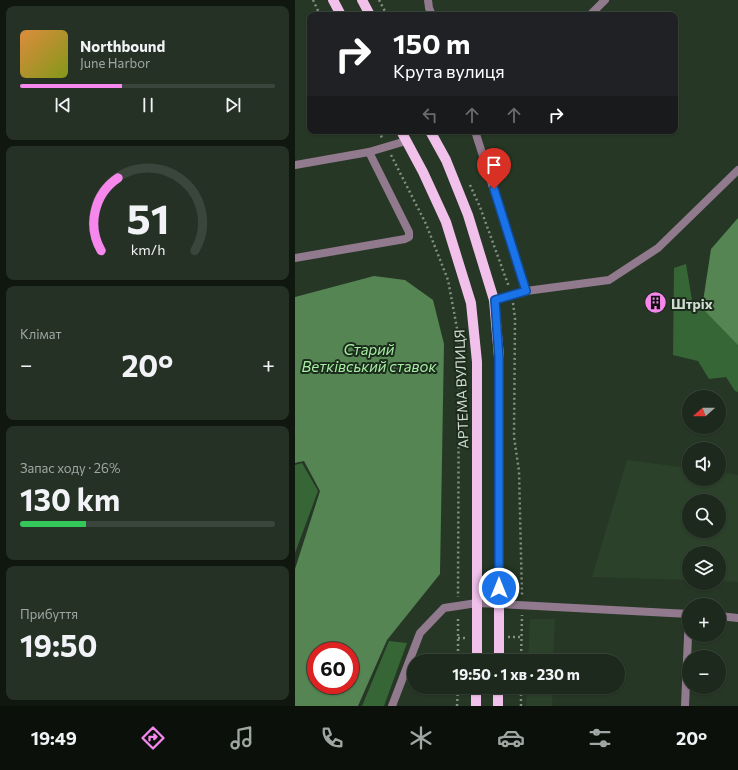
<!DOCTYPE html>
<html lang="uk">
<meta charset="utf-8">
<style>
body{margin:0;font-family:Commissioner,sans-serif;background:#253125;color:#f1f3f6;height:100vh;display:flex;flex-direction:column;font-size:15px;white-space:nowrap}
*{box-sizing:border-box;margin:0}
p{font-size:13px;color:#a0a6a3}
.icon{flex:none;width:22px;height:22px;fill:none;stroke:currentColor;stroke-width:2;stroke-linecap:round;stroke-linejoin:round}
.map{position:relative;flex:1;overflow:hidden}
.details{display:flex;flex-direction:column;gap:6px;padding:6px;background:#0f170f;width:295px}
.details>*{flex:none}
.top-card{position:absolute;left:12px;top:12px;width:371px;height:122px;border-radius:8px;box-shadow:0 1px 3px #0004,0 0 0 1px #3a453b;background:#202124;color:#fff;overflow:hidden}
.needle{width:26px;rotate:249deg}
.fabs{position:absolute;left:387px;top:390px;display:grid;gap:8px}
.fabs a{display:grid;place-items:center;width:44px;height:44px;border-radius:50%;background:#1c291c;box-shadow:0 1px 3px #0004,0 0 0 1px #3a453b;font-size:20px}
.speed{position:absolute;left:12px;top:642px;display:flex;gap:8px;font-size:20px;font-weight:700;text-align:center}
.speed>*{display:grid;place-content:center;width:52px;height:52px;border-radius:50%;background:#1c291c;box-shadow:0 1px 3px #0004,0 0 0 1px #3a453b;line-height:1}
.speed .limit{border:6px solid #d22;background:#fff;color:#111}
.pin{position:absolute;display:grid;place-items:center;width:34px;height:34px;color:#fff;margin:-41px -17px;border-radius:50% 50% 50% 0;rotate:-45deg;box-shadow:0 0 4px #0007}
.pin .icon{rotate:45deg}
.me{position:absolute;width:44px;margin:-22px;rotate:0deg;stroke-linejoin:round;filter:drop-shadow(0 0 3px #0008)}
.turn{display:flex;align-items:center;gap:14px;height:84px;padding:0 20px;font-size:18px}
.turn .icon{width:52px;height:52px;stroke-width:2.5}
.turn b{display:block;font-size:28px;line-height:34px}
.lanes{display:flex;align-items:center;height:38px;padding:0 20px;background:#0003;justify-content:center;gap:20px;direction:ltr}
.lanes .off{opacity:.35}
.big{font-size:30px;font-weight:700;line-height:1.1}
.details .widget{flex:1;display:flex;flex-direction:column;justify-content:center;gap:6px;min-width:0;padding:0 14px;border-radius:8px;background:#253125}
.details .dial{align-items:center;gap:0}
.dial svg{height:104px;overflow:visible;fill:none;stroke:#3a453b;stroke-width:7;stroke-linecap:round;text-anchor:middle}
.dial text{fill:#f1f3f6;stroke:none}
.song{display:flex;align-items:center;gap:12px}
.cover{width:48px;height:48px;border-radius:6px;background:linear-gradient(135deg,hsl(30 70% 55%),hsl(70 70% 35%))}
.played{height:4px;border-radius:2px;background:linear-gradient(90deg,#f688ed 40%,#3a453b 40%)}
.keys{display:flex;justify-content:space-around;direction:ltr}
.heat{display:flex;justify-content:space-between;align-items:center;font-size:22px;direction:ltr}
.charge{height:6px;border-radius:3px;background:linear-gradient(90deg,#34c759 26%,#3a453b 0)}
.trip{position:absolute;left:112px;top:654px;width:218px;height:40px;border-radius:20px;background:#1c291c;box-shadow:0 1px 3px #0004,0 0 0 1px #3a453b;font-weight:700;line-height:40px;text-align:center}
.tab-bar{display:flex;height:64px;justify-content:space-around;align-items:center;background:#0b100b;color:#a0a6a3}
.tab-bar .icon{width:28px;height:28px}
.tab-bar .on{color:#f688ed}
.tab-bar b{font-size:18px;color:#f1f3f6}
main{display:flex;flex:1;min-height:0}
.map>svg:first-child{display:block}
.built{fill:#2b412a;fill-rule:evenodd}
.forest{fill:#366636}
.water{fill:#548553;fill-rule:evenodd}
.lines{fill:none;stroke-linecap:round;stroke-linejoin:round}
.path{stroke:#839082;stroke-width:2.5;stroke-dasharray:2 3;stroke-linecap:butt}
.service{stroke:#917a8e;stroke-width:8}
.minor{stroke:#917a8e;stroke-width:8}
.tertiary{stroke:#917a8e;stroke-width:8}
.primary{stroke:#f1c1ec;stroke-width:10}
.route-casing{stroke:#114b97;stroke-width:10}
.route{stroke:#1a73e8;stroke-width:7}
.labels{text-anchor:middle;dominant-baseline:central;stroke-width:4;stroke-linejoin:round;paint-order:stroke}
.poi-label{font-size:14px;font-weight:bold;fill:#d1dbd0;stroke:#1c2c1c;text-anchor:start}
.street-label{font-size:14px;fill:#d1dbd0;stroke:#1c2c1c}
.water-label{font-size:15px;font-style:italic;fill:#a6eca3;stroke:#1c2c1c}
</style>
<main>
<section class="details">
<div class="widget">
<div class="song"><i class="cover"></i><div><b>Northbound</b><p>June Harbor</p></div></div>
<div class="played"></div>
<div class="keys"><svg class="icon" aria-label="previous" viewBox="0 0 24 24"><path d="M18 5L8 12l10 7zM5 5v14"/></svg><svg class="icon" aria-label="pause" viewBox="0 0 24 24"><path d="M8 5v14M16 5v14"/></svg><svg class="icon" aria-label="next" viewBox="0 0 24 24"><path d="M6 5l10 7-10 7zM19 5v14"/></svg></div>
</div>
<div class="widget dial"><svg viewBox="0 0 100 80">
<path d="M14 69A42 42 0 1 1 86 69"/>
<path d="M14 69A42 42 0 0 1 27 13" stroke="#f688ed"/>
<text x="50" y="56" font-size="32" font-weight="700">51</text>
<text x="50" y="72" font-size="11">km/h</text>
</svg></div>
<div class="widget"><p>Клімат</p>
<div class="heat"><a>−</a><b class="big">20°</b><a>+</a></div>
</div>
<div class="widget"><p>Запас ходу · 26%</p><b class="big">130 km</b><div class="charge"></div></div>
<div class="widget"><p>Прибуття</p><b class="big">19:50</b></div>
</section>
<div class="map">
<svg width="443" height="706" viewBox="0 0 443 706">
<rect width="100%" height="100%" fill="#263725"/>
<g class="built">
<path d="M 332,460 L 394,468 L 394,479 L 424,479 L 424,472 L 443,475 L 443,582 L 424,581 L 424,553 L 394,553 L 394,580 L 297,577 ZM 394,501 L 424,501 L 424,531 L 394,531 Z"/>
<path d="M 235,619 L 260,619 L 258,661 L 233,661 Z"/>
<path d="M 232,687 L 258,687 L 257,706 L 231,706 Z"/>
</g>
<g class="forest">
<path d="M 391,264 L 397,300 L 423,313 L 443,335 L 443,392 L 440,391 L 431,377 L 414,379 L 403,361 L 378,355 L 379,268 Z"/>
<path d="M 7,463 L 23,491 L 0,553 L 0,465 Z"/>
<path d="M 94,641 L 112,643 L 89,706 L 67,706 Z"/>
</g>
<g class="water">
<path d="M 443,218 L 443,345 L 407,308 L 416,249 Z"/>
<path d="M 79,276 L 110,280 L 138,300 L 149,344 L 145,574 L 92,640 L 63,706 L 0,706 L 0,569 L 25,491 L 9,461 L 0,463 L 0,297 ZM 21,651 L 55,651 L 55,685 L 21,685 Z"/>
</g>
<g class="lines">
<g class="path">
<path d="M 18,0 L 25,15"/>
<path d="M 84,0 L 92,15"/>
<path d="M 84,131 L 87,138"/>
<path d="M 96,155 L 131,224 L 153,280 L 164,339 L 163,597"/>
<path d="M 175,185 L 185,207 L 214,287"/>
<path d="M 218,303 L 220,318 L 219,437 L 224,471 L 227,596"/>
<path d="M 213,637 L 226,637"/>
<path d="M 163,638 L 172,638"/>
<path d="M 163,661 L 163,616"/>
<path d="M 226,661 L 227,615"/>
<path d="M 162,706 L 163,687"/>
<path d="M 226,706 L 226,687"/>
</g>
<path class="service" d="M 0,258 L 110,239 L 114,237 L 114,232 L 74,152"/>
<g class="minor">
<path d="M 133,0 L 134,8 L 137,15"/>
<path d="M 295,15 L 310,0"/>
<path d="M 180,131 L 231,291"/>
<path d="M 0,165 L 74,152 L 111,141"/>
<path d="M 199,300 L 231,291 L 314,280 L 363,248 L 443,170"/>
<path d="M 97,706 L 125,633 L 149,608 L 182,603 L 204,604"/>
<path d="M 390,706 L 394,614"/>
</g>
<g class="tertiary">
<path d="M 204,604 L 394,614"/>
<path d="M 424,616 L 443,618"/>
</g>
<g class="primary">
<path d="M 38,0 L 46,15"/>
<path d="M 67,0 L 75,15"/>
<path d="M 106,131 L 128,172 L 151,222 L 176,303 L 182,362 L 182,661"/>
<path d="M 135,131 L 151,160 L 173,215 L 199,300 L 204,357 L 204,661"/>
<path d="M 181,706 L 181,687"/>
<path d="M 203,706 L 203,687"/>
</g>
</g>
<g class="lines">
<defs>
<path id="route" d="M 199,189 L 231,291 L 200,300 L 204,358 L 204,588"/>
</defs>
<use href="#route" class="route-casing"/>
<use href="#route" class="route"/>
</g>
<defs>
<symbol id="building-disc" viewBox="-11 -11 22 22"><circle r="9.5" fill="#f688ed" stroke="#1c2c1c"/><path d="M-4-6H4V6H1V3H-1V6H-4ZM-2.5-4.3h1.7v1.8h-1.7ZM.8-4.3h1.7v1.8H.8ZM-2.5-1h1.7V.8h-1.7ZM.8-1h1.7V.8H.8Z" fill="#111"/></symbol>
</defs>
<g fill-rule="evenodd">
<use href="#building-disc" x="348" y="290" width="25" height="25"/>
</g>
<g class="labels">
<g class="poi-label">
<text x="376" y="303">Штріх</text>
</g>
<g class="street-label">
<text transform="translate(166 389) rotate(-92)">АРТЕМА ВУЛИЦЯ</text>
</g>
<g class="water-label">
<text x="74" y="349">Старий<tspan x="74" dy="17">Ветківський ставок</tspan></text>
</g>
</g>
</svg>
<div class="fabs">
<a><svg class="needle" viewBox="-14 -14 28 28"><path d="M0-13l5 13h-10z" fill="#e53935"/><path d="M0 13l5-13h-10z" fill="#a0a6a3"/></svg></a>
<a><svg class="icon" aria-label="sound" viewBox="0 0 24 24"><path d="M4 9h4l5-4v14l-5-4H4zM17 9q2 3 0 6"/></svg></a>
<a><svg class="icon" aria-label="search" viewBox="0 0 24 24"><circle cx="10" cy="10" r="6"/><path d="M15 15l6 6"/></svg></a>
<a><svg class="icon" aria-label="layers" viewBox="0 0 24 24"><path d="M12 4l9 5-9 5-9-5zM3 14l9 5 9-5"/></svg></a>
<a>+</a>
<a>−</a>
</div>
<div class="speed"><div class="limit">60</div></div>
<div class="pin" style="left:199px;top:189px;background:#d93025"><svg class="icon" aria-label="arrive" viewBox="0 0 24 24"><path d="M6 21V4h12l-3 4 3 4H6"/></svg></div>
<svg class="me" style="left:204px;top:588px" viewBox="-20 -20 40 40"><circle r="17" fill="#1a73e8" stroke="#fff" stroke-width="3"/><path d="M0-11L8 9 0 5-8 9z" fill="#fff"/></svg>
<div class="trip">19:50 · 1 хв · 230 m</div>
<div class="top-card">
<div class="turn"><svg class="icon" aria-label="right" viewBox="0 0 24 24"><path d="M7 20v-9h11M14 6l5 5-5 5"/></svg><div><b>150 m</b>Крута вулиця</div></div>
<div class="lanes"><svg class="icon off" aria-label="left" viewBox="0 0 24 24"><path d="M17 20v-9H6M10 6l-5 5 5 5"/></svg><svg class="icon off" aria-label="ahead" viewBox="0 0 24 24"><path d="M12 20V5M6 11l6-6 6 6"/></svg><svg class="icon off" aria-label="ahead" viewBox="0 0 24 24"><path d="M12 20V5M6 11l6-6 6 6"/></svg><svg class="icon" aria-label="right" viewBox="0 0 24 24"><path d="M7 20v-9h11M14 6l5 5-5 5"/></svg></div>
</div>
</div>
</main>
<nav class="tab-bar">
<b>19:49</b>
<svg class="icon on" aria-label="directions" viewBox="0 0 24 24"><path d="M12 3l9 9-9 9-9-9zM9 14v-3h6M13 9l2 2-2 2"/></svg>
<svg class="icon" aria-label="music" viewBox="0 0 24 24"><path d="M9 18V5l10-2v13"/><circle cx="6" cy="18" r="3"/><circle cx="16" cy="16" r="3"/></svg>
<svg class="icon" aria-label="phone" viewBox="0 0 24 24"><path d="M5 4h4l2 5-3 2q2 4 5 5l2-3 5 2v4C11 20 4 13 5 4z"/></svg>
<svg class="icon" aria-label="climate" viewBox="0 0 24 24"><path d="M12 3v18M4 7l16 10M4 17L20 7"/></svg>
<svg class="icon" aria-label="car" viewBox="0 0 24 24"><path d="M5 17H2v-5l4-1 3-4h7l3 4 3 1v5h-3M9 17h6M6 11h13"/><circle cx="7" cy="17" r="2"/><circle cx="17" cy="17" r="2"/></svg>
<svg class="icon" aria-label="filters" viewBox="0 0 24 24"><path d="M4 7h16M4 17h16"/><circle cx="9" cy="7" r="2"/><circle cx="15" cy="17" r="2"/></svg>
<b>20°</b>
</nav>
